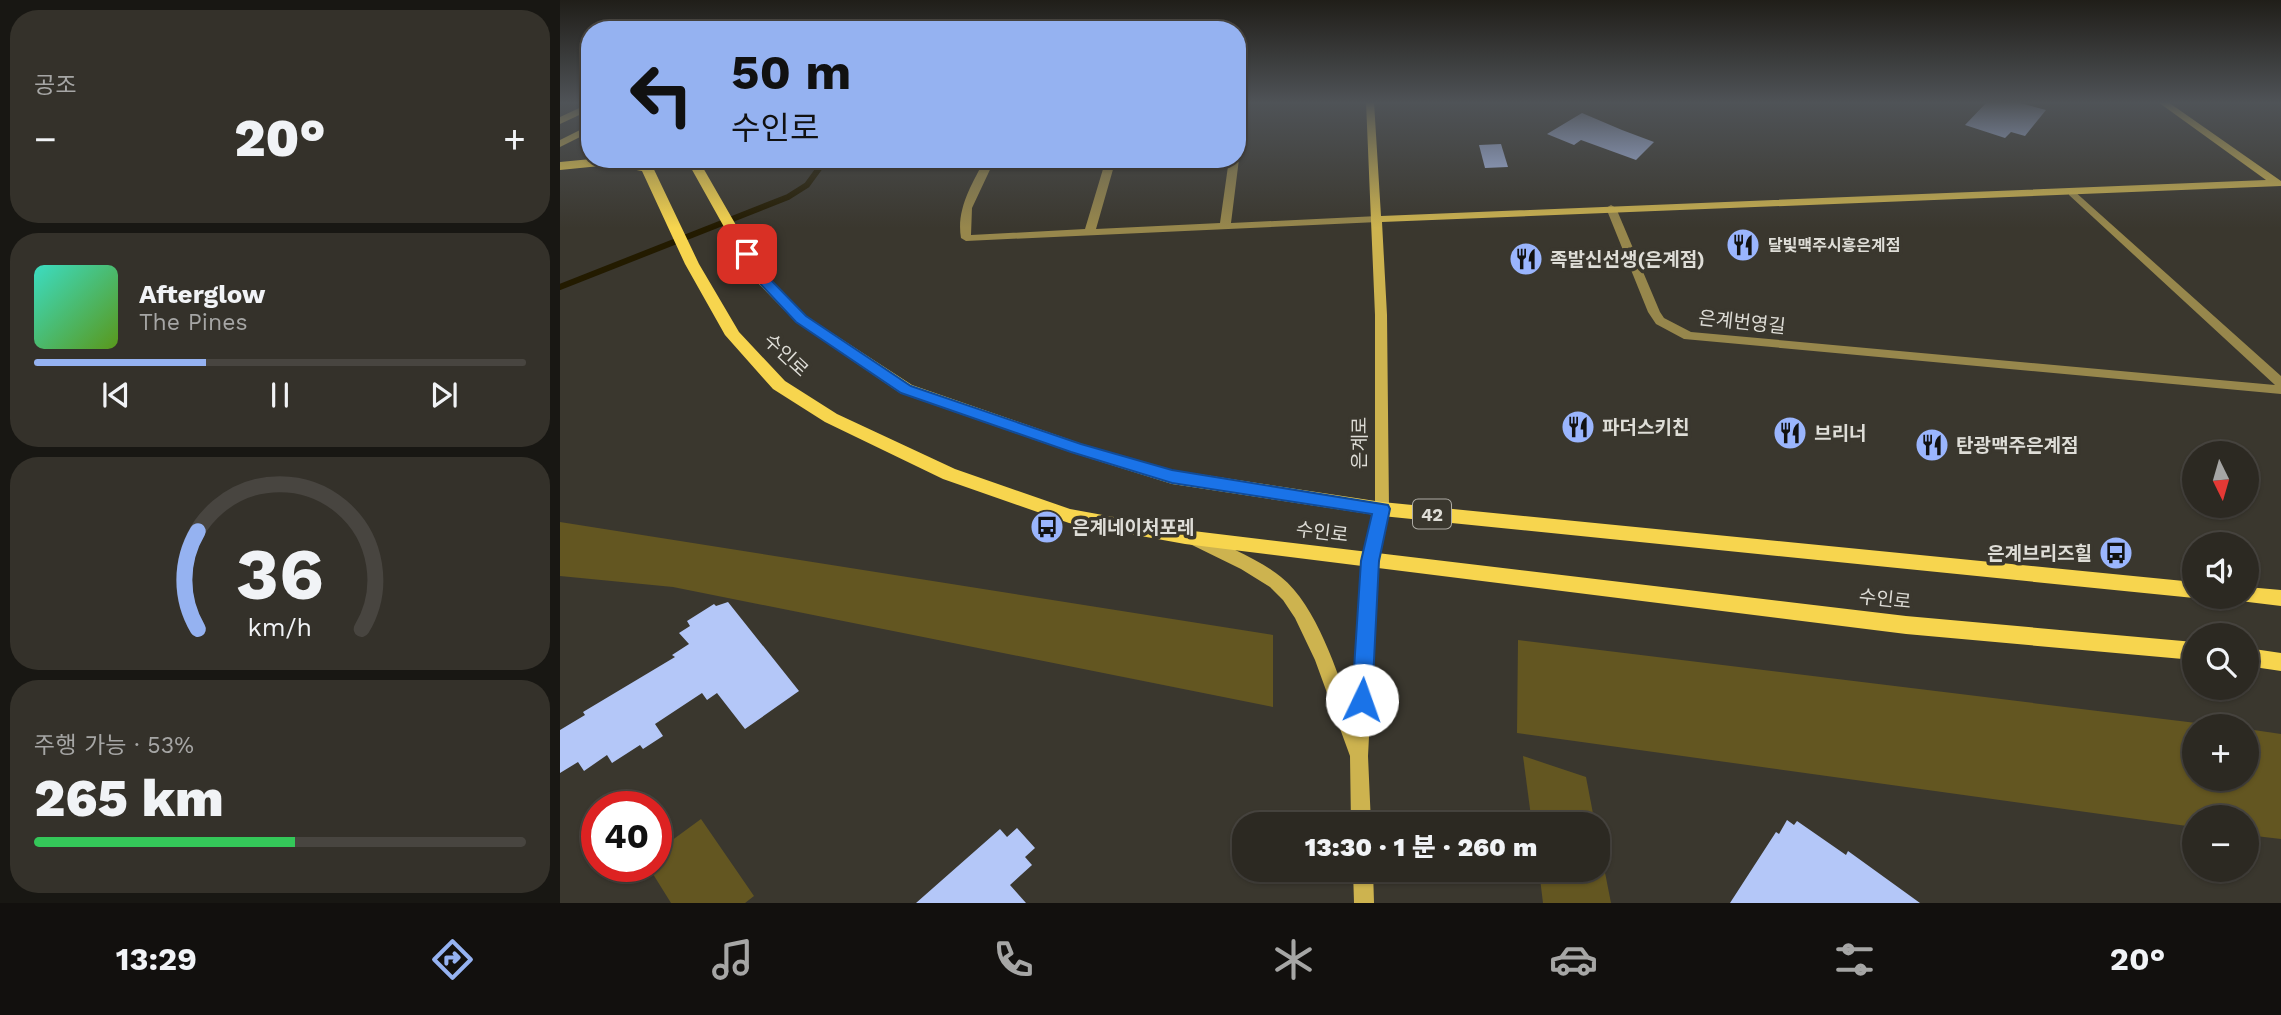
<!DOCTYPE html>
<html lang="ko">
<meta charset="utf-8">
<style>
body{margin:0;font-family:"Work Sans","Noto Sans KR",sans-serif;background:#34312a;color:#f1f3f6;height:100vh;display:flex;flex-direction:column;font-size:26px;white-space:nowrap}
*{box-sizing:border-box;margin:0}
p{font-size:23px;color:#a6a6a5}
.icon{flex:none;width:38px;height:38px;fill:none;stroke:currentColor;stroke-width:2;stroke-linecap:round;stroke-linejoin:round}
.map{position:relative;flex:1;overflow:hidden}
.sheet{display:flex;flex-direction:column;gap:10px;padding:10px;background:#181713;width:560px}
.sheet>*{flex:none}
.banner{position:absolute;left:21px;top:21px;width:665px;height:147px;border-radius:28px;box-shadow:0 2px 5px #0004,0 0 0 2px #484540;background:#95b2f1;color:#111;overflow:hidden}
.needle{width:46px;rotate:175deg}
.fabs{position:absolute;left:1622px;top:441px;display:grid;gap:14px}
.fabs a{display:grid;place-items:center;width:77px;height:77px;border-radius:50%;background:#2c2922;box-shadow:0 2px 5px #0004,0 0 0 2px #484540;font-size:35px}
.speed{position:absolute;left:21px;top:791px;display:flex;gap:14px;font-size:35px;font-weight:700;text-align:center}
.speed>*{display:grid;place-content:center;width:91px;height:91px;border-radius:50%;background:#2c2922;box-shadow:0 2px 5px #0004,0 0 0 2px #484540;line-height:1}
.speed .limit{border:10px solid #d22;background:#fff;color:#111}
.pin{position:absolute;display:grid;place-items:center;width:60px;height:60px;color:#fff;margin:-30px;border-radius:14px;box-shadow:0 4px 10px #0006}
.me{position:absolute;width:77px;margin:-38px;rotate:3deg;stroke-linejoin:round;filter:drop-shadow(0 0 5px #0008)}
.turn{display:flex;align-items:center;gap:24px;height:147px;padding:0 35px;font-size:32px}
.turn .icon{width:91px;height:91px;stroke-width:2.5}
.turn b{display:block;font-size:49px;line-height:60px}
.big{font-size:52px;font-weight:800;line-height:1.1}
.sheet .tile{flex:1;display:flex;flex-direction:column;justify-content:center;gap:10px;min-width:0;padding:0 24px;border-radius:28px;background:#34312a}
.sheet .dial{align-items:center;gap:0}
.dial svg{height:182px;overflow:visible;fill:none;stroke:#484540;stroke-width:7;stroke-linecap:round;text-anchor:middle}
.dial text{fill:#f1f3f6;stroke:none}
.song{display:flex;align-items:center;gap:21px}
.cover{width:84px;height:84px;border-radius:10px;background:linear-gradient(135deg,hsl(170 70% 55%),hsl(90 70% 35%))}
.played{height:7px;border-radius:4px;background:linear-gradient(90deg,#95b2f1 35%,#484540 35%)}
.keys{display:flex;justify-content:space-around;direction:ltr}
.heat{display:flex;justify-content:space-between;align-items:center;font-size:38px;direction:ltr}
.charge{height:10px;border-radius:5px;background:linear-gradient(90deg,#34c759 53%,#484540 0)}
.trip{position:absolute;left:672px;top:812px;width:378px;height:70px;border-radius:28px;background:#2c2922;box-shadow:0 2px 5px #0004,0 0 0 2px #484540;font-weight:800;line-height:70px;text-align:center}
.tabs{display:flex;height:112px;justify-content:space-around;align-items:center;background:#12100e;color:#a6a6a5}
.tabs .icon{width:49px;height:49px}
.tabs .current{color:#95b2f1}
.tabs b{font-size:32px;color:#f1f3f6}
main{display:flex;flex:1;min-height:0}
.map>svg:first-child{display:block}
.green{fill:#635621}
.lines{fill:none;stroke-linecap:round;stroke-linejoin:round}
.stream{stroke:#231b00;stroke-width:6}
.building{fill:#b4c7f8}
.street{fill:#97874c;fill-rule:evenodd}
.secondary{fill:#cdb34f;fill-rule:evenodd}
.primary{fill:#f7d54e;fill-rule:evenodd}
.route{fill:#1a73e8;stroke:#114b97;stroke-width:2}
.labels{text-anchor:middle;dominant-baseline:central;stroke-width:7;stroke-linejoin:round;paint-order:stroke}
.far-poi-label{font-size:16px;font-weight:bold;fill:#deddd7;stroke:#3a372e;text-anchor:start}
.shield{fill:#3a372e;stroke:#adaba4;stroke-width:2}
.shield-label{font-size:18px;font-weight:bold;fill:#deddd7}
.poi-label{font-size:19px;font-weight:bold;fill:#deddd7;stroke:#3a372e;text-anchor:start}
.street-label{font-size:19px;fill:#deddd7;stroke:#3a372e}
</style>
<main>
<section class="sheet">
<div class="tile"><p>공조</p>
<div class="heat"><a>−</a><b class="big">20°</b><a>+</a></div>
</div>
<div class="tile">
<div class="song"><i class="cover"></i><div><b>Afterglow</b><p>The Pines</p></div></div>
<div class="played"></div>
<div class="keys"><svg class="icon" aria-label="previous" viewBox="0 0 24 24"><path d="M18 5L8 12l10 7zM5 5v14"/></svg><svg class="icon" aria-label="pause" viewBox="0 0 24 24"><path d="M8 5v14M16 5v14"/></svg><svg class="icon" aria-label="next" viewBox="0 0 24 24"><path d="M6 5l10 7-10 7zM19 5v14"/></svg></div>
</div>
<div class="tile dial"><svg viewBox="0 0 100 80">
<path d="M14 69A42 42 0 1 1 86 69"/>
<path d="M14 69A42 42 0 0 1 14 26" stroke="#95b2f1"/>
<text x="50" y="56" font-size="32" font-weight="700">36</text>
<text x="50" y="72" font-size="11">km/h</text>
</svg></div>
<div class="tile"><p>주행 가능 · 53%</p><b class="big">265 km</b><div class="charge"></div></div>
</section>
<div class="map">
<svg width="1721" height="903" viewBox="0 0 1721 903">
<rect width="100%" height="100%" fill="#3a372e"/>
<g class="green">
<path d="M 0,522 L 713,635 L 713,707 L 113,587 L 0,576 Z"/>
<path d="M 958,640 L 1661,726 L 1634,726 L 1634,779 L 1687,779 L 1687,729 L 1721,734 L 1721,839 L 1687,835 L 1687,817 L 1634,817 L 1634,827 L 957,733 Z"/>
<path d="M 963,756 L 1026,777 L 1035,824 L 972,824 Z"/>
<path d="M 141,819 L 194,896 L 185,903 L 111,903 L 88,866 L 96,866 L 96,852 Z"/>
<path d="M 1038,837 L 1051,903 L 983,903 L 979,870 L 1038,870 Z"/>
</g>
<g class="lines">
<path class="stream" d="M 0,287 L 228,197 L 247,185 L 266,159"/>
</g>
<g class="building">
<path d="M 1427,102 L 1457,102 L 1486,110 L 1465,136 L 1451,132 L 1445,138 L 1405,125 Z"/>
<path d="M 1022,113 L 1062,130 L 1094,142 L 1076,160 L 1021,140 L 1014,145 L 987,134 Z"/>
<path d="M 941,144 L 948,167 L 925,168 L 919,145 Z"/>
<path d="M 168,602 L 239,691 L 185,729 L 157,693 L 147,700 L 142,693 L 95,724 L 103,736 L 83,749 L 80,745 L 52,763 L 47,755 L 24,771 L 18,762 L 0,773 L 0,730 L 25,715 L 23,712 L 115,657 L 112,655 L 129,644 L 119,633 L 130,626 L 127,621 L 154,604 L 156,606 Z"/>
<path d="M 1227,820 L 1234,825 L 1237,821 L 1286,855 L 1288,851 L 1360,903 L 1170,903 L 1216,832 L 1219,834 Z"/>
<path d="M 457,828 L 475,848 L 465,857 L 472,865 L 450,885 L 466,903 L 356,903 L 440,829 L 447,837 Z"/>
</g>
<g class="lines">
<g class="street">
<path d="M 678,102 L 686,102 L 682,136 L 677,139 Z"/>
<path d="M 677,157 L 679,159 L 671,223 L 818,216 L 823,219 L 818,222 L 406,241 L 401,238 C 396,209 412,184 425,159 L 435,159 L 412,208 L 411,235 L 525,229 L 546,159 L 556,159 L 536,229 L 660,223 L 669,159 L 677,159 Z"/>
<path d="M 1513,190 L 1721,376 L 1721,394 L 1124,339 L 1096,324 L 1088,312 L 1046,208 L 1051,205 L 1056,208 L 1100,312 L 1104,318 L 1131,332 L 1715,385 L 1509,195 L 1509,191 Z"/>
</g>
<g class="secondary">
<path d="M 806,102 L 814,102 L 821,216 L 1706,180 L 1598,102 L 1608,102 L 1721,181 L 1721,186 L 822,222 L 827,315 L 829,509 L 818,561 L 808,756 L 811,824 L 791,824 L 790,756 L 755,660 L 735,618 L 723,600 L 710,587 L 681,569 L 630,544 L 627,540 L 630,536 L 635,534 C 661,542 700,560 721,577 C 757,606 777,672 792,714 L 802,561 L 815,509 L 815,315 Z"/>
<path d="M 30,103 L 30,110 L 0,124 L 0,117 Z"/>
<path d="M 30,125 L 30,132 L 0,147 L 0,140 Z"/>
<path d="M 793,870 L 813,870 L 814,903 L 794,903 Z"/>
</g>
<g class="primary">
<path d="M 31,159 L 60,159 L 79,163 L 77,159 L 89,159 L 139,264 L 179,332 L 225,381 L 277,414 L 395,469 L 510,509 L 625,530 L 1346,616 L 1634,642 L 1634,660 L 1346,634 L 625,544 L 509,523 L 383,479 L 265,422 L 213,389 L 165,335 L 125,264 L 82,171 L 50,165 L 0,170 L 0,162 Z"/>
<path d="M 126,159 L 138,159 L 203,272 L 246,316 L 352,385 L 522,444 L 612,470 L 822,502 L 1634,582 L 1634,597 L 1638,597 L 1634,598 L 822,516 L 612,484 L 510,452 L 340,393 L 236,322 L 192,277 Z"/>
<path d="M 1687,587 L 1721,590 L 1721,606 L 1680,601 L 1678,597 L 1687,597 Z"/>
<path d="M 1687,648 L 1721,653 L 1721,671 L 1687,666 Z"/>
</g>
</g>
<linearGradient id="sky" x2="0" y2="1"><stop stop-color="#201e19"/><stop offset="0.45" stop-color="#4f5357"/><stop offset="1" stop-color="#4f5357" stop-opacity="0"/></linearGradient>
<rect width="1721" height="228" fill="url(#sky)"/>
<path class="route" d="M 187,250 L 192,251 L 203,272 L 246,316 L 351,386 L 521,444 L 612,470 L 828,505 L 830,509 L 819,561 L 812,700 L 809,707 L 802,709 L 795,707 L 792,700 L 801,561 L 812,514 L 612,483 L 511,452 L 341,393 L 236,322 L 193,276 L 181,254 Z"/>
<defs>
<symbol id="restaurant-disc" viewBox="-11 -11 22 22"><circle r="9.5" fill="#9ab5fd" stroke="#3a372e"/><path d="M-5-6h1v4h1v-4h1v4h1v-4h1v5L-1.5 .5V6h-2V.5L-5-1ZM5-6V6H3V1.5H1.5Q1.5-4 5-6Z" fill="#111"/></symbol>
<symbol id="bus-disc" viewBox="-11 -11 22 22"><circle r="9.5" fill="#9ab5fd" stroke="#3a372e"/><path d="M-5-6H5V4H4V6H2V4H-2V6H-4V4H-5ZM-3.5-4V0h7V-4ZM-3.5 1.2v1.5H-2V1.2ZM2 1.2v1.5H3.5V1.2Z" fill="#111"/></symbol>
</defs>
<g fill-rule="evenodd">
<use href="#restaurant-disc" x="1164" y="226" width="38" height="38"/>
<use href="#restaurant-disc" x="947" y="240" width="38" height="38"/>
<use href="#restaurant-disc" x="999" y="408" width="38" height="38"/>
<use href="#restaurant-disc" x="1211" y="414" width="38" height="38"/>
<use href="#restaurant-disc" x="1353" y="426" width="38" height="38"/>
<use href="#bus-disc" x="468" y="508" width="38" height="38"/>
<use href="#bus-disc" x="1537" y="534" width="38" height="38"/>
</g>
<g class="labels">
<g class="far-poi-label">
<text x="1208" y="245">달빛맥주시흥은계점</text>
</g>
<rect class="shield" x="853" y="499.5" width="38" height="29" rx="5"/>
<g class="shield-label">
<text x="872" y="514">42</text>
</g>
<g class="poi-label">
<text x="990" y="259">족발신선생(은계점)</text>
<text x="1042" y="427">파더스키친</text>
<text x="1254" y="433">브리너</text>
<text x="1396" y="445">탄광맥주은계점</text>
<text x="512" y="527">은계네이처포레</text>
<text x="1532" y="553" text-anchor="end">은계브리즈힐</text>
</g>
<g class="street-label">
<text transform="translate(1182 322) rotate(6)">은계번영길</text>
<text transform="translate(226 355) rotate(43)">수인로</text>
<text transform="translate(799 443) rotate(-90)">은계로</text>
<text transform="translate(762 532) rotate(7)">수인로</text>
<text transform="translate(1325 599) rotate(6)">수인로</text>
</g>
</g>
</svg>
<div class="fabs">
<a><svg class="needle" viewBox="-14 -14 28 28"><path d="M0-13l5 13h-10z" fill="#e53935"/><path d="M0 13l5-13h-10z" fill="#a6a6a5"/></svg></a>
<a><svg class="icon" aria-label="sound" viewBox="0 0 24 24"><path d="M4 9h4l5-4v14l-5-4H4zM17 9q2 3 0 6"/></svg></a>
<a><svg class="icon" aria-label="search" viewBox="0 0 24 24"><circle cx="10" cy="10" r="6"/><path d="M15 15l6 6"/></svg></a>
<a>+</a>
<a>−</a>
</div>
<div class="speed"><div class="limit">40</div></div>
<div class="pin" style="left:187px;top:254px;background:#d93025"><svg class="icon" aria-label="arrive" viewBox="0 0 24 24"><path d="M6 21V4h12l-3 4 3 4H6"/></svg></div>
<svg class="me" style="left:802px;top:700px" viewBox="-20 -20 40 40"><circle r="19" fill="#fff"/><path d="M0-13L10 11 0 6-10 11z" fill="#1a73e8"/></svg>
<div class="trip">13:30 · 1 분 · 260 m</div>
<div class="banner">
<div class="turn"><svg class="icon" aria-label="left" viewBox="0 0 24 24"><path d="M17 20v-9H6M10 6l-5 5 5 5"/></svg><div><b>50 m</b>수인로</div></div>
</div>
</div>
</main>
<nav class="tabs">
<b>13:29</b>
<svg class="icon current" aria-label="directions" viewBox="0 0 24 24"><path d="M12 3l9 9-9 9-9-9zM9 14v-3h6M13 9l2 2-2 2"/></svg>
<svg class="icon" aria-label="music" viewBox="0 0 24 24"><path d="M9 18V5l10-2v13"/><circle cx="6" cy="18" r="3"/><circle cx="16" cy="16" r="3"/></svg>
<svg class="icon" aria-label="phone" viewBox="0 0 24 24"><path d="M5 4h4l2 5-3 2q2 4 5 5l2-3 5 2v4C11 20 4 13 5 4z"/></svg>
<svg class="icon" aria-label="climate" viewBox="0 0 24 24"><path d="M12 3v18M4 7l16 10M4 17L20 7"/></svg>
<svg class="icon" aria-label="car" viewBox="0 0 24 24"><path d="M5 17H2v-5l4-1 3-4h7l3 4 3 1v5h-3M9 17h6M6 11h13"/><circle cx="7" cy="17" r="2"/><circle cx="17" cy="17" r="2"/></svg>
<svg class="icon" aria-label="filters" viewBox="0 0 24 24"><path d="M4 7h16M4 17h16"/><circle cx="9" cy="7" r="2"/><circle cx="15" cy="17" r="2"/></svg>
<b>20°</b>
</nav>
